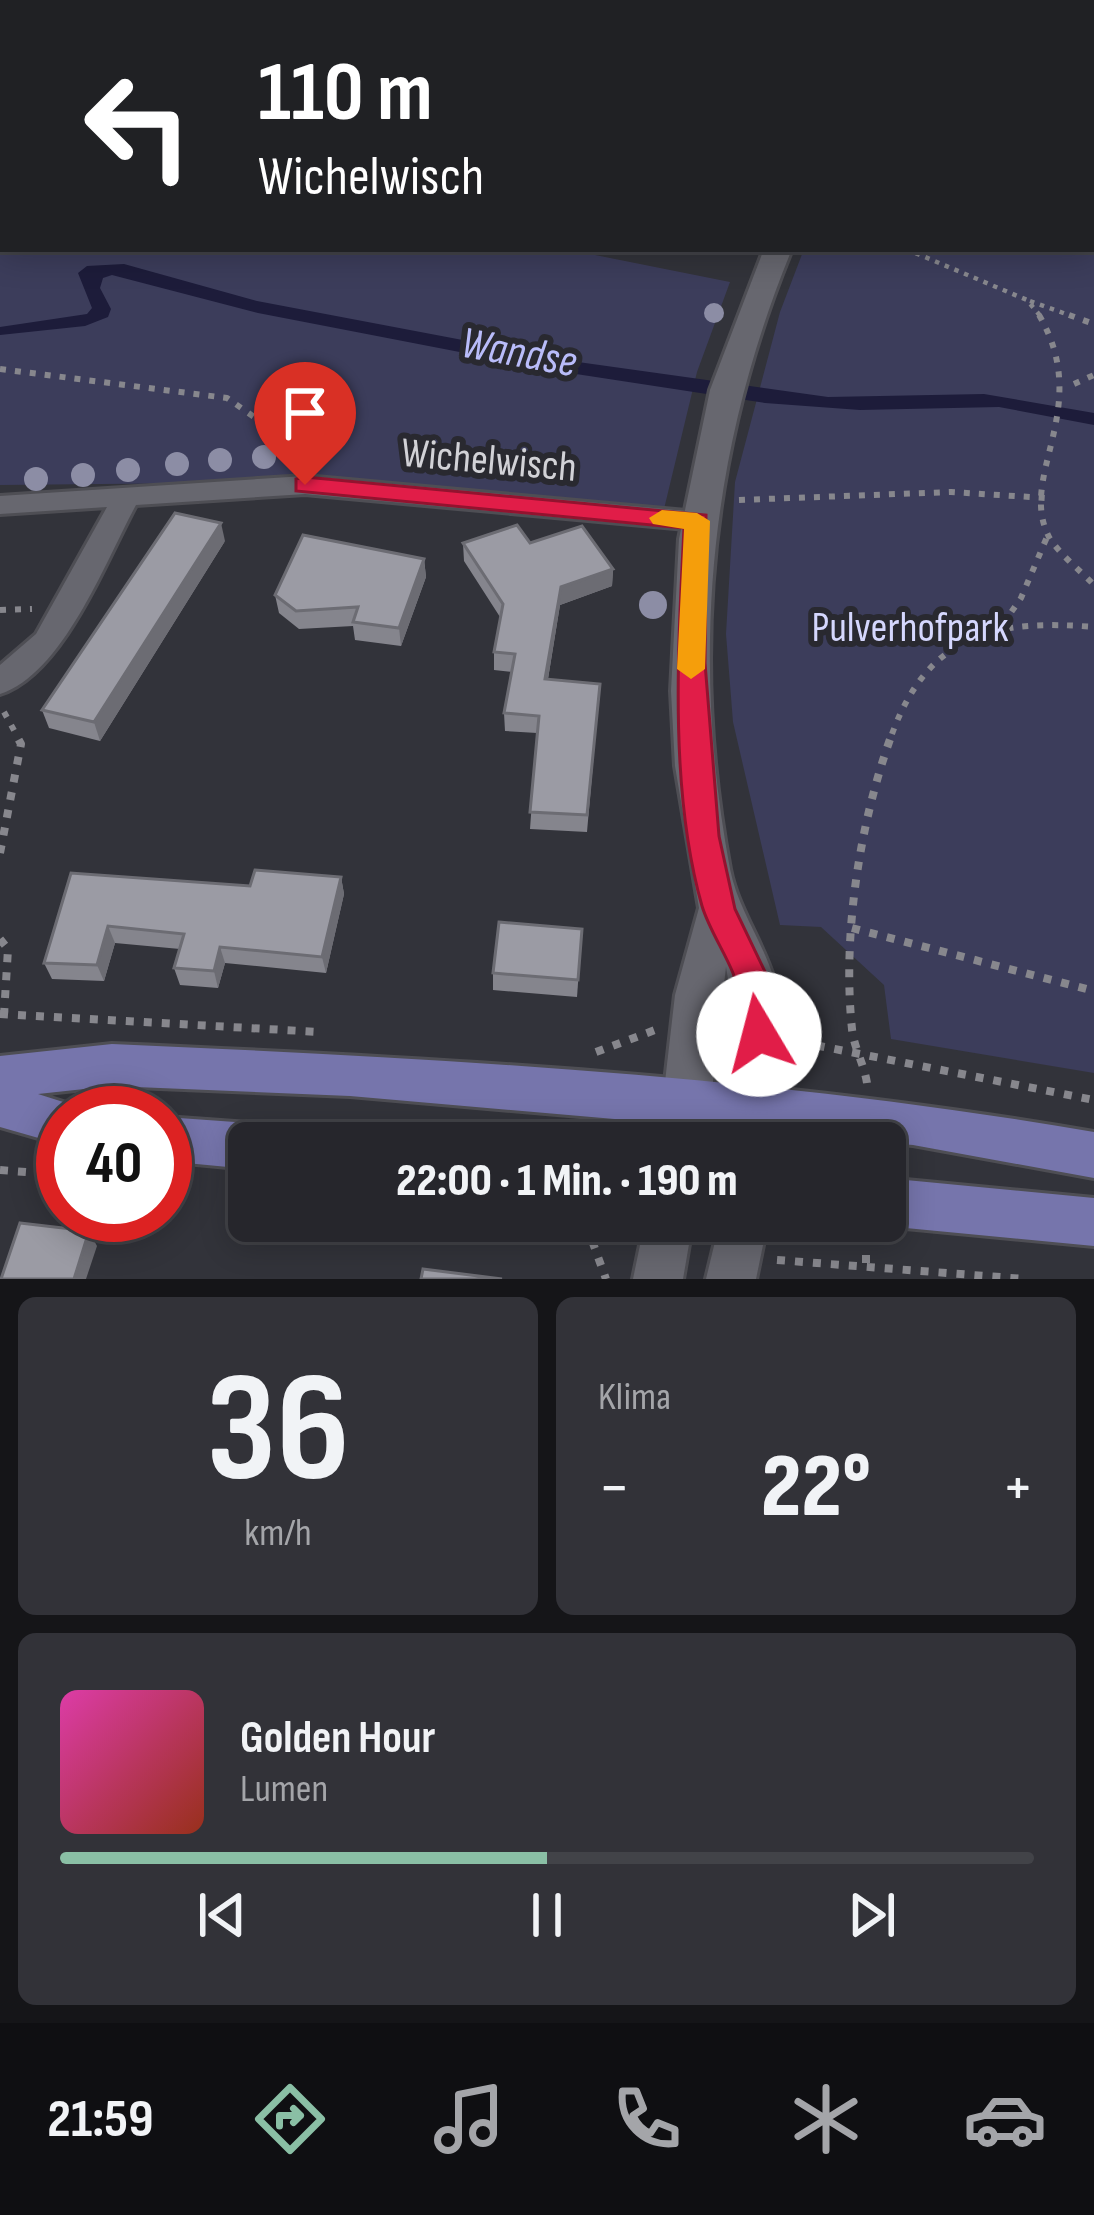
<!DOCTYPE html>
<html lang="de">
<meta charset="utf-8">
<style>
body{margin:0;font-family:"Sofia Sans Condensed",sans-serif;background:#323238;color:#f1f3f6;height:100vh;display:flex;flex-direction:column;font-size:45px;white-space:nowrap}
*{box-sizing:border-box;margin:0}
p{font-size:39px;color:#a4a5a9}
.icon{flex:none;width:66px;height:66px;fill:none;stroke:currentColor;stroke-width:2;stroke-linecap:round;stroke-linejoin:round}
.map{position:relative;height:1279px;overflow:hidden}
.drawer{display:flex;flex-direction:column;gap:18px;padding:18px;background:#151518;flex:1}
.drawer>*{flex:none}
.hud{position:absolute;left:0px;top:0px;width:1095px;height:252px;box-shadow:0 6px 30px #0003,0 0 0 3px #424348;background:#202124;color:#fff;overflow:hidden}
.speed{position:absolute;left:36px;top:1086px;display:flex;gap:24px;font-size:60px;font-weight:700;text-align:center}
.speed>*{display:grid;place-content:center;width:156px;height:156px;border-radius:50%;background:#26262c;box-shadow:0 6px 30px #0003,0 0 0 3px #424348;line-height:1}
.speed .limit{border:18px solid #d22;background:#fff;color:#111}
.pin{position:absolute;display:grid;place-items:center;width:102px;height:102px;color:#fff;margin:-123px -51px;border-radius:50% 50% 50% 0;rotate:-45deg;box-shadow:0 0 12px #0007}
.pin .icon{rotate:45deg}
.me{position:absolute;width:132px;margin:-66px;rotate:352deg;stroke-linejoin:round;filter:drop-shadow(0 0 9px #0008)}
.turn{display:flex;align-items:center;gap:42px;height:252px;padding:0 60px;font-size:54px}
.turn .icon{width:156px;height:156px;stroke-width:2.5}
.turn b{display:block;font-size:84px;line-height:102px}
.big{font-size:90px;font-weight:800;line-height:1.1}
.drawer .widget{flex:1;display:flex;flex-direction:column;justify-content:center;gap:18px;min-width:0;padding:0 42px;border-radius:18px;background:#323238}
.drawer .dial{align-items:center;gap:0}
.dial b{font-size:156px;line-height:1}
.song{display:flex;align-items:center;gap:36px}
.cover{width:144px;height:144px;border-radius:18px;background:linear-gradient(135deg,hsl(320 70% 55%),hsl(10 70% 35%))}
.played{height:12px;border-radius:6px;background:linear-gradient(90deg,#8abfa5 50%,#424348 50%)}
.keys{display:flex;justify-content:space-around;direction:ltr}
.heat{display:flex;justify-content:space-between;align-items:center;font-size:66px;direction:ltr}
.drawer .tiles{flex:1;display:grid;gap:18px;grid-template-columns:1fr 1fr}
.widget:last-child{grid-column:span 2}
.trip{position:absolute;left:228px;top:1122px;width:678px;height:120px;border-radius:18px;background:#26262c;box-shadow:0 6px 30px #0003,0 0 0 3px #424348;font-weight:800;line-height:120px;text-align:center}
.menu{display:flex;height:192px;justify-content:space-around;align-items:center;background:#0f0f12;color:#a4a5a9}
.menu .icon{width:84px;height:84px}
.menu .current{color:#8abfa5}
.menu b{font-size:54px;color:#f1f3f6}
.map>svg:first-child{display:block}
.green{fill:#3c3d5b}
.water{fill:#1d1c3a}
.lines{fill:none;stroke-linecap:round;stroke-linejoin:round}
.minor-casing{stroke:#4e4e54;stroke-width:6}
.tertiary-casing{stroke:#4e4e54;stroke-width:6}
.primary-casing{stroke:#4e4e54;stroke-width:6}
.path-far2{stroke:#87878d;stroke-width:4.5;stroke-dasharray:4.5 6;stroke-linecap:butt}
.path-far1{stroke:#87878d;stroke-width:6;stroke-dasharray:6 9;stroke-linecap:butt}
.path{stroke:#87878d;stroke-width:8;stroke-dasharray:8 10;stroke-linecap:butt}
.minor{fill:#67676f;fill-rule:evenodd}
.tertiary{fill:#67676f;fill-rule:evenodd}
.primary{fill:#7675ac;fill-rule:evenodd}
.tree{fill:#8c8da5}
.wall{fill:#85858d}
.shaded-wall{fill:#6c6c73}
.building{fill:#9b9ba4;stroke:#6c6c73;stroke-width:3}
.route{fill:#e11d48;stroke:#92132f;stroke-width:3}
.slow{fill:#f59e0b}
.labels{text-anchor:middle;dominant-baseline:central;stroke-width:12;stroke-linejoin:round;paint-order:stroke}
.street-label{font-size:42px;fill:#d2d2d7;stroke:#292930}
.park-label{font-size:42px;fill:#d5d7fd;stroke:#292930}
.water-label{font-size:45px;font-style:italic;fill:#b9bcf9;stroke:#292930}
</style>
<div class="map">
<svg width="1094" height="1279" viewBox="0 0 1094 1279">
<rect width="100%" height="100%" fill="#32333a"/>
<g class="green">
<path d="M 0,0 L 49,3 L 3,3 L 3,249 L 565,249 L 730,282 L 697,372 L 664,509 L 323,482 L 0,485 Z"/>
<path d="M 1092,182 L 1094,184 L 1094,1073 L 891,1039 L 884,985 L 821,927 L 780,925 L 733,722 L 726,634 L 735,482 L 780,312 L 804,249 L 1092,249 Z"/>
</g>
<path class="water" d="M 124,264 L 257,301 L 578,362 L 828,397 L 984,394 L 1094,413 L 1094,425 L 999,407 L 860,410 L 765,403 L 563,372 L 258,313 L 112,275 L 103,278 L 100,288 L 111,309 L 108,317 L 85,326 L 0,335 L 0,327 L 87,314 L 92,308 L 78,273 L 87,266 Z"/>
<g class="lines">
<defs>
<g id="minor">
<path d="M 898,0 L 924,0 L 926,3 L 900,3 Z"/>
<path d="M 305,476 L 697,512 L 711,521 L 697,530 L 305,494 L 136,505 C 106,560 63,674 0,694 L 0,665 L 36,634 L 107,507 L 0,514 L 0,496 Z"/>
</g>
<g id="tertiary">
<path d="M 961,0 L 984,0 L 959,3 Z"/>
<path d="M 764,249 L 792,249 C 709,450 690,655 730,869 C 738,909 762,940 774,979 C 790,1032 783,1089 779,1143 L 731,1143 L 738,1039 L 726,967 L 706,1143 L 658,1143 L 675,995 L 699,908 L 675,766 L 671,691 L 679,539 L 710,390 Z"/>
<path d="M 645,1221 L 693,1221 L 683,1279 L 633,1279 Z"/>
<path d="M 720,1221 L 768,1221 L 756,1279 L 706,1279 Z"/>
</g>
<g id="primary">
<path d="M 112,1044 C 440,1058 771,1076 1094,1132 L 1094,1178 L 913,1145 L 350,1096 L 112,1086 L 38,1094 L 79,1107 L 82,1113 L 63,1113 L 63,1145 L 0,1127 L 0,1056 Z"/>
<path d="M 165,1117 L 249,1123 L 266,1130 L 271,1143 L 249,1143 L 249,1169 L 165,1161 Z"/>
<path d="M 885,1178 L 1094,1198 L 1094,1246 L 885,1226 L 873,1221 L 885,1221 Z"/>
</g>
</defs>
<use href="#minor" class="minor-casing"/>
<use href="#tertiary" class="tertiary-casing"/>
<use href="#primary" class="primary-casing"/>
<g class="path-far2">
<path d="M 906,249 L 1027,300 L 1042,318"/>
<path d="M 1030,301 L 1077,318"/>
</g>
<g class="path-far1">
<path d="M 1039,315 C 1094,409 1017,475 1049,537 C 1059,554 1081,571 1094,585"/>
<path d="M 1069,315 L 1094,324"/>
<path d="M 0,369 L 227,398 L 277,433 L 294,458"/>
<path d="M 1074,384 L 1094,375"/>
<path d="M 739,500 L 951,492 L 1046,498"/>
<path d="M 0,610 L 32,609"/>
<path d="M 1003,624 L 1021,598 L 1047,537"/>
<path d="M 4,712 L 16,734"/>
<path d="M 892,734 C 929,633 996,619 1094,627"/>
</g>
<g class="path">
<path d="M 0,853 L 21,744 L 14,731"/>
<path d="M 852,928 L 1094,991"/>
<path d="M 0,939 L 8,949 L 4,1015"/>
<path d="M 0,1014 L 320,1032"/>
<path d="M 799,1042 L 1094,1100"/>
<path d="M 596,1052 L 655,1030"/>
<path d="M 867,1083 C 864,1064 854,1048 852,1029 C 842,934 860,820 893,731"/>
<path d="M 0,1170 L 63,1175"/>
<path d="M 585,1221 L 623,1236"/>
<path d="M 586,1224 L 606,1279"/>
<path d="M 866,1237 L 866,1265"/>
<path d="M 777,1260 L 1025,1279"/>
</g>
<use href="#minor" class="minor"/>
<use href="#tertiary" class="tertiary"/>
<use href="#primary" class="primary"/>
</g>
<g class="tree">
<circle cx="714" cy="313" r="10"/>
<circle cx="264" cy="457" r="12"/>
<circle cx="220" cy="460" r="12"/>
<circle cx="177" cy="464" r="12"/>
<circle cx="128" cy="470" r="12"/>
<circle cx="83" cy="475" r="12"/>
<circle cx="36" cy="479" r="12"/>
<circle cx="653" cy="605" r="14"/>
</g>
<g class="wall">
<path d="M 800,0 L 898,0 L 905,3 L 807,3 Z"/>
<path d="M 225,541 L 100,741 L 49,728 L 42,710 Z"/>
<path d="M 463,543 L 530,543 L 613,569 L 612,586 L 560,605 L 548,679 L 600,684 L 587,832 L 530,829 L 537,733 L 505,731 L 504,713 L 512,672 L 494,670 L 494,652 L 500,617 L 464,561 Z"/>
<path d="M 424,559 L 426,577 L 401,646 L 355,640 L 353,626 L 299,629 L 279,613 L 275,595 Z"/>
<path d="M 71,873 L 250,886 L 341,877 L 344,894 L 326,973 L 225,963 L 218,988 L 180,985 L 174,968 L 180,949 L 115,943 L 104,981 L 52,979 L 44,963 Z"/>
<path d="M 582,929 L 577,997 L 493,990 L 493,973 Z"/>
</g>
<g class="shaded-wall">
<path d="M 221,523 L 225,541 L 100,741 L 94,722 Z"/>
<path d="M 424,559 L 426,577 L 401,646 L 399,628 Z"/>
<path d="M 613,569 L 612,586 L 560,605 L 545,697 L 545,679 L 561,587 Z"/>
<path d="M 341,877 L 344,894 L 326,973 L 322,957 Z"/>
<path d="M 108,926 L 115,943 L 104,981 L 97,965 Z"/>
<path d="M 220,947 L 225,963 L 218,988 L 214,971 Z"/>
<path d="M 89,1231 L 97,1246 L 86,1279 L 74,1279 Z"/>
</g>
<g class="building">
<path d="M 296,0 L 351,0 L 358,3 L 288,3 Z"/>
<path d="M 839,0 L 898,0 L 895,3 L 845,3 Z"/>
<path d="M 1044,0 L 1094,0 L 1094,34 L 1092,33 L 1092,3 L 1040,3 Z"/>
<path d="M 1092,49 L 1094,50 L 1094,90 L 1092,90 Z"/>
<path d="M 175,513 L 221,523 L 94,722 L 42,710 Z"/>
<path d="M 517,525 L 530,543 L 582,526 L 613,569 L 561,587 L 545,679 L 600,684 L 587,815 L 530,812 L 539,716 L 504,713 L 515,654 L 494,652 L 503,604 L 463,543 Z"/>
<path d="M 303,535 L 424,559 L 399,628 L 353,622 L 358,607 L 296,611 L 275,595 Z"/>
<path d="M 255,870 L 341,877 L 322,957 L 220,947 L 214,971 L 174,968 L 184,934 L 108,926 L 97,965 L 44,963 L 71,873 L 250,886 Z"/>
<path d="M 499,922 L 582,929 L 578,980 L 493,973 Z"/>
<path d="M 20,1223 L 89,1231 L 74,1279 L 1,1279 Z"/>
<path d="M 423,1269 L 502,1279 L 421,1279 Z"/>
</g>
<path class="route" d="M 305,477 L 706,515 L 705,663 L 719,836 L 735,909 L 768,978 L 776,1034 L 771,1045 L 759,1050 L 747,1045 C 737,1023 742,996 733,973 C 724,951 709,929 702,906 C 669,790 678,648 684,528 L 296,491 L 296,479 Z"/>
<path class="slow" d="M 662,510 L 697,513 L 710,521 L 705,669 L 691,679 L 677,669 L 684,529 L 653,524 L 649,518 Z"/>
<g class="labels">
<g class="street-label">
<text transform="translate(489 461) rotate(5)">Wichelwisch</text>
</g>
<g class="park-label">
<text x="910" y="628">Pulverhofpark</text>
</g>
<g class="water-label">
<text transform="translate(519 353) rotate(10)">Wandse</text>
</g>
</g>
</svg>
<div class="speed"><div class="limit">40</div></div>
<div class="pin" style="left:305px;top:485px;background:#d93025"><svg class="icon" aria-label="arrive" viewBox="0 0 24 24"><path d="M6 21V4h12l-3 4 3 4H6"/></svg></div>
<svg class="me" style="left:759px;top:1034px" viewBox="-20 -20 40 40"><circle r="19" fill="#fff"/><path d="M0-13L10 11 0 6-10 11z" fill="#e11d48"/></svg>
<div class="trip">22:00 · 1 Min. · 190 m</div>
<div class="hud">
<div class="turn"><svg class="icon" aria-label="left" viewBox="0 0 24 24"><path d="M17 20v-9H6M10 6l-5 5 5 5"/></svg><div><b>110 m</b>Wichelwisch</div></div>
</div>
</div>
<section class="drawer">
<div class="tiles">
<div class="widget dial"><b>36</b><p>km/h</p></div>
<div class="widget"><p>Klima</p>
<div class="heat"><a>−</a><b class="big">22°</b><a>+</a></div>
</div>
<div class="widget">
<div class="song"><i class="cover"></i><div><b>Golden Hour</b><p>Lumen</p></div></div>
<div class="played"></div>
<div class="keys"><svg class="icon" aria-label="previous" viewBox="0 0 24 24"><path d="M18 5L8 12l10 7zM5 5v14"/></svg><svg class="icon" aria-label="pause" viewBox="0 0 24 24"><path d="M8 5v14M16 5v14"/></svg><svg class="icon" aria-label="next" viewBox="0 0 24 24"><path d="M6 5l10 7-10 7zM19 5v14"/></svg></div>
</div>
</div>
</section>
<nav class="menu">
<b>21:59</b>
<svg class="icon current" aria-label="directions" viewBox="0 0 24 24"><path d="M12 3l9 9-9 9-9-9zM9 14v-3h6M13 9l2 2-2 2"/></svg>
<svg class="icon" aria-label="music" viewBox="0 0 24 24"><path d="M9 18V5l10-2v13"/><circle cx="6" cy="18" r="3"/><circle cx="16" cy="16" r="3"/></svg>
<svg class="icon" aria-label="phone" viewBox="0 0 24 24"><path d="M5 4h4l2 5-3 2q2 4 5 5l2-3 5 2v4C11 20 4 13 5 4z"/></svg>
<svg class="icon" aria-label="climate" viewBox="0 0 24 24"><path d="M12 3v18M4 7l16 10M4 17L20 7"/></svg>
<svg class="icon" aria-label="car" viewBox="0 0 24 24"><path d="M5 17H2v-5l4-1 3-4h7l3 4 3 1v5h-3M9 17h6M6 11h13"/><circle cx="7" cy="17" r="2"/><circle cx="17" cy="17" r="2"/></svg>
</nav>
